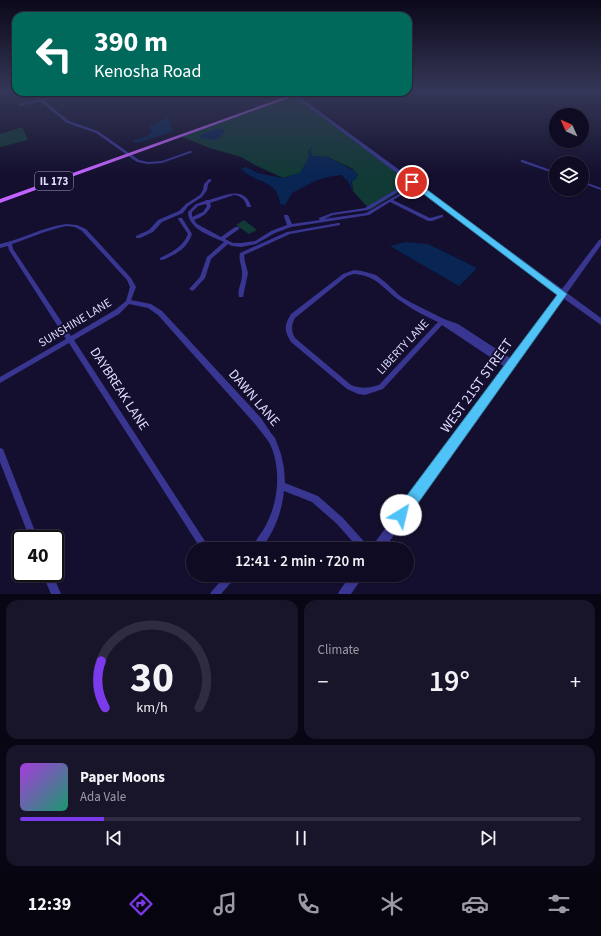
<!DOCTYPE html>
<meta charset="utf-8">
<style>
body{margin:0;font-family:"Source Sans 3",sans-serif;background:#18142a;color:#f1f3f6;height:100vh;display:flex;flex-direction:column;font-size:15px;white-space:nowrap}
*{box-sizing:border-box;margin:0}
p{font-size:13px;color:#9b9ba5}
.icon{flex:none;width:22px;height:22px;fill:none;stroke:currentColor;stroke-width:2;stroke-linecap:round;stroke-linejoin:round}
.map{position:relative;height:594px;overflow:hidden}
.drawer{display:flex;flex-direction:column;gap:6px;padding:6px;background:#080613;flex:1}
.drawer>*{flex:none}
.hud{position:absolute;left:12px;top:12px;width:400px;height:84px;border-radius:12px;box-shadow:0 1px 3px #0004,0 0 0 1px #2f2b40;background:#00695c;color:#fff;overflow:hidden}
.needle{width:26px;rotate:315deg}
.fabs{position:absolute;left:549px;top:108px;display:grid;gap:8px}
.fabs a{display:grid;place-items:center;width:40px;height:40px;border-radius:50%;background:#0f0b22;box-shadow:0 1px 3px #0004,0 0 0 1px #2f2b40;font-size:20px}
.speed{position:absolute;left:12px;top:530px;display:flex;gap:8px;font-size:20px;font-weight:700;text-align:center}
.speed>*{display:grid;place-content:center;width:52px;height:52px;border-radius:50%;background:#0f0b22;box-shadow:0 1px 3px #0004,0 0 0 1px #2f2b40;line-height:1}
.speed .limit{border:2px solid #111;border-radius:6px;background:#fff;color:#111}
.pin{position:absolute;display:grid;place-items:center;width:34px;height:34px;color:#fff;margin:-17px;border:2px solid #fff;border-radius:50%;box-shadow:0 1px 4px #0007}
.me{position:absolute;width:44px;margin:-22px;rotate:36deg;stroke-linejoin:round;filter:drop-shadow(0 0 3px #0008)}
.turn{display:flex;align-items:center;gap:14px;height:84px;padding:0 16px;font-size:18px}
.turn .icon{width:52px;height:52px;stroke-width:2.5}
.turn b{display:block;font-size:28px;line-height:34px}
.big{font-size:30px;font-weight:600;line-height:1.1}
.drawer .card{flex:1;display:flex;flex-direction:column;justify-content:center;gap:6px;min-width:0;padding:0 14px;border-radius:12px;background:#18142a}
.drawer .dial{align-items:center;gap:0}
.dial svg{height:104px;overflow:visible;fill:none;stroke:#2f2b40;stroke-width:7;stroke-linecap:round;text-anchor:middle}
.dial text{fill:#f1f3f6;stroke:none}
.song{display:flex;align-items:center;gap:12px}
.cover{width:48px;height:48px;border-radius:6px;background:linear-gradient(135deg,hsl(280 70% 55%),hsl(160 70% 35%))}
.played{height:4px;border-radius:2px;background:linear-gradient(90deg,#7c3aed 15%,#2f2b40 15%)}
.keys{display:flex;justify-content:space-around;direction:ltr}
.heat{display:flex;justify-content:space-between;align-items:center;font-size:22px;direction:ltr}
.drawer .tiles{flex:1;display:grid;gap:6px;grid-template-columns:1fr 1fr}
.card:last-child{grid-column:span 2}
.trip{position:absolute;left:186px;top:542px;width:228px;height:40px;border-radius:20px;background:#0f0b22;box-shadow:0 1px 3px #0004,0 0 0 1px #2f2b40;font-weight:600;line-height:40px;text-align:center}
.menu{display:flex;height:64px;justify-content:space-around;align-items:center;background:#06040e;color:#9b9ba5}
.menu .icon{width:28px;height:28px}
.menu .active{color:#7c3aed}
.menu b{font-size:18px;color:#f1f3f6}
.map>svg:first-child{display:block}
.green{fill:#113936}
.water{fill:#082554}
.building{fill:#231951}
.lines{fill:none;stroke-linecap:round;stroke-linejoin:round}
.minor{fill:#383691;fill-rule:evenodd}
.tertiary{fill:#383691;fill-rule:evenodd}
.primary{fill:#c263ff;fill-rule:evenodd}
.route{fill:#4fc3f7;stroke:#337fa1}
.labels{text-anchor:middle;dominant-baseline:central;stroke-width:4;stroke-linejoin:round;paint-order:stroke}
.shield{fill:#140f2e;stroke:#a29ec0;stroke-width:1}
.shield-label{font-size:11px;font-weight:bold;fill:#dfdcff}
.street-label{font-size:12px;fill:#dfdcff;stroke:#140f2e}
.near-street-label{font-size:14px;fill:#dfdcff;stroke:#140f2e}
</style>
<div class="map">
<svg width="601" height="594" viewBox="0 0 601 594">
<rect width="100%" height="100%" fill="#140f2e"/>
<g class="green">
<path d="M 295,95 L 414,183 L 370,210 L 353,191 L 352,181 L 356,179 L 353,169 L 328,157 L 312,156 L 310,151 L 312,147 L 308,152 L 310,157 L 300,173 L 283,178 L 257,166 L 241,157 L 210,148 L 180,136 Z"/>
<path d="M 22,127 L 28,140 L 0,147 L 0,134 Z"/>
<path d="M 244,220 L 257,230 L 249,234 L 236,225 Z"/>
</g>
<g class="water">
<path d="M 168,118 L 171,124 L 172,132 L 137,143 L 132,141 L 147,136 L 152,132 L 149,126 Z"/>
<path d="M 216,129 L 222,129 L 226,131 L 216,140 L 199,138 L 201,135 Z"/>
<path d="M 314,144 L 310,151 L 312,156 L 328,157 L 356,172 L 358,175 L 356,179 L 351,182 L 353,192 L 348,181 L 341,175 L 327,177 L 315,181 L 292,193 L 285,205 L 280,204 C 278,179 256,184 241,169 L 246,167 L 257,173 L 283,178 L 300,173 L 309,157 L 308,152 Z"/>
<path d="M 405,242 L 428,244 L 477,268 L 459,286 L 390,246 Z"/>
</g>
<path class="building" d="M 185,92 L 220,92 L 220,93 L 199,99 Z"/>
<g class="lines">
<g class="minor">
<path d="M 21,92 L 24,92 L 42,99 L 70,92 L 74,92 L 43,100 L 69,121 L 98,131 L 139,160 L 148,162 L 162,161 L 190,151 L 193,152 L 162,163 L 148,164 L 137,162 L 96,133 L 67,123 L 40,101 L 19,106 L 19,104 L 39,100 Z"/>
<path d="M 521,160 L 523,160 L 556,172 L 556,174 L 521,162 Z"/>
<path d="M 209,179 L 212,180 L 208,184 L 207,190 L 202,197 L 188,206 L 183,213 L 162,222 L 153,232 L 140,238 L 136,238 L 136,236 L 149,230 L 158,220 L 179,211 L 186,204 L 200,195 L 203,190 L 204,184 Z"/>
<path d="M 411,181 L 414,182 L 368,210 L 333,215 L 324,219 L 366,213 L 416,184 L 417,184 L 417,186 L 393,200 L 430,218 L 441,215 L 443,215 L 443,217 L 432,221 L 428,221 L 390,202 L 369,215 L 291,227 L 275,233 L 256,244 L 241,247 L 232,246 L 228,244 L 211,259 L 205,278 L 194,290 L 192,291 L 189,289 L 200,277 L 207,257 L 224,242 C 211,236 188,229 188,212 L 196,204 L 205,201 L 206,200 L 209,200 C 224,196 244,185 251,206 L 251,207 L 247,207 C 245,200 242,196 234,195 L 210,203 L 211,206 C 207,214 202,217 194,220 L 197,224 L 221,237 L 235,227 L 239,227 L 239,229 L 225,239 L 233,243 L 241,243 L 255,241 L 271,231 L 287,225 L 284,216 L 284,215 L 288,215 L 292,224 L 320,220 L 319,219 L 319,218 L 332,213 L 365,208 ZM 206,204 L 207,206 L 203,212 L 192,217 L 192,212 L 198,206 Z"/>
<path d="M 582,181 L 601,188 L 601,190 L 582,183 Z"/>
<path d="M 178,218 L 182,218 L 192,234 C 188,246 180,252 169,257 C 166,259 164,260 160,260 L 160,258 C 172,252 183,247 188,234 L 178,219 Z"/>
<path d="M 338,223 L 340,223 L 340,225 L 290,234 L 244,255 L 245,262 L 248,273 L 243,297 L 239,297 C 237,289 242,283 242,275 C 243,267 238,261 240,253 L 287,232 Z"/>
<path d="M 66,224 L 77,225 L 86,229 L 131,278 L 136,287 L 131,300 L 151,304 L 162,311 L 261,418 L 271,433 L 275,438 L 281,454 L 284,468 L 285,483 L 318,496 L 343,518 L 368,546 L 369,549 L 359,549 L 337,524 L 312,502 L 284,491 C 282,512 274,532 261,549 L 251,549 C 253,544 256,541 259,536 C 262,532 265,527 267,523 C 279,499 281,468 270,444 C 266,437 260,431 255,424 L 158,315 L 148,308 L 129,304 L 119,314 L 74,340 L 210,549 L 201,549 L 69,343 L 0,383 L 0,377 L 66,339 L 9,250 L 8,246 L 0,248 L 0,244 C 23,239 43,227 66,224 ZM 66,226 L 75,227 L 82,231 L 127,280 L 130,287 L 126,301 L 115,310 L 71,336 L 13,249 L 12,244 C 30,238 47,230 66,226 Z"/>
<path d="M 354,270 L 362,271 L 376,275 L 385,282 L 400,296 L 410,302 L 444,319 L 458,324 L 515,361 L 516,363 L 515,365 L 513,366 L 513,367 L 512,369 L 510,370 L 508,369 L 442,325 L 383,389 L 365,395 L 358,394 L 347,389 L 291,342 C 284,331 284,325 291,314 L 343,274 ZM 354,274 C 379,276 383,290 402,302 C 413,310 425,316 438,322 L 379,385 C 369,388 361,389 351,385 L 295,338 C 291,331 291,325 295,318 L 347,276 Z"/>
<path d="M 0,448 L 3,449 L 38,539 L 30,539 L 0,462 Z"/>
<path d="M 42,573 L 52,573 L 61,594 L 51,594 Z"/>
<path d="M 226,575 L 237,575 L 235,578 L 221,594 L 210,594 L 212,591 Z"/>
</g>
<g class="tertiary">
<path d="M 289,92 L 293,92 L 562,289 L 599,240 L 601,239 L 601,245 L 567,293 L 601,318 L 601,325 L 563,298 L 384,549 L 371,549 L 373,545 L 558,294 Z"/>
<path d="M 351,575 L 364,575 L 351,594 L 338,594 L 340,590 Z"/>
</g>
<path class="primary" d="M 299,92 L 305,92 L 0,203 L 0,199 Z"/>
</g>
<linearGradient id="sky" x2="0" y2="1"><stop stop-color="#0b0819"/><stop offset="0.52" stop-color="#343757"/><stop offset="1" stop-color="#343757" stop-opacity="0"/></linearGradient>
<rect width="601" height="175" fill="url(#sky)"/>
<path class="route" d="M 409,180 L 414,180 L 567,294 L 406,520 L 401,522 L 396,520 L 394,515 L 396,510 L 557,295 L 409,183 Z"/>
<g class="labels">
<rect class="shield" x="35" y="172" width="38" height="18" rx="3"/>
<g class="shield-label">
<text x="54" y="181">IL 173</text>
</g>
<g class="street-label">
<text transform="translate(75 323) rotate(-31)">SUNSHINE LANE</text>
<text transform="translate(403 347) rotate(-47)">LIBERTY LANE</text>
</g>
<g class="near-street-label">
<text transform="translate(477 386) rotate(-54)">WEST 21ST STREET</text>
<text transform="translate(119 389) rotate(57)">DAYBREAK LANE</text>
<text transform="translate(254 398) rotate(49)">DAWN LANE</text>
</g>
</g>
</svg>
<div class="fabs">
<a><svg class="needle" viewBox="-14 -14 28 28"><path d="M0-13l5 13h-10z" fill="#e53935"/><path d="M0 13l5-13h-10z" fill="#9b9ba5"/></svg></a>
<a><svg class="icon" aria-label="layers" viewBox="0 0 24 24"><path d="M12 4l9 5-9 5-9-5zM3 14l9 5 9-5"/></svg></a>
</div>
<div class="speed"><div class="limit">40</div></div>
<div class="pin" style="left:412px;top:182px;background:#d93025"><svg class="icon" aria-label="arrive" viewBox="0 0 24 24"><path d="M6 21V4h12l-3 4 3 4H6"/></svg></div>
<svg class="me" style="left:401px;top:515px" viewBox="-20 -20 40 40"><circle r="19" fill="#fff"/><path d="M0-13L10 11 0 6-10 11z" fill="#4fc3f7"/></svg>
<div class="trip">12:41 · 2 min · 720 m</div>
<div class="hud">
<div class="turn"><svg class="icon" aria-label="left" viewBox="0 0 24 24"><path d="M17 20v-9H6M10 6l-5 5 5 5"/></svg><div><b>390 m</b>Kenosha Road</div></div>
</div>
</div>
<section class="drawer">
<div class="tiles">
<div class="card dial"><svg viewBox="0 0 100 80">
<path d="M14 69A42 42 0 1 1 86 69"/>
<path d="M14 69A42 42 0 0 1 11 33" stroke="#7c3aed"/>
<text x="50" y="56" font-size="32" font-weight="700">30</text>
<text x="50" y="72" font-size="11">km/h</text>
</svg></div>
<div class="card"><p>Climate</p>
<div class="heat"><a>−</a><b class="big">19°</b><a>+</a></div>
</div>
<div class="card">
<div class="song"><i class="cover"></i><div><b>Paper Moons</b><p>Ada Vale</p></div></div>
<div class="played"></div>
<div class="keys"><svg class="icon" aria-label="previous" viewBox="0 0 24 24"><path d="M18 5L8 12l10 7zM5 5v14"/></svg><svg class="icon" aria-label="pause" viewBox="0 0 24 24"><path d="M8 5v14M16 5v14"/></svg><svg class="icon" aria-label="next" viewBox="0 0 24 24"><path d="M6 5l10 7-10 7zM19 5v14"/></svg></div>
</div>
</div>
</section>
<nav class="menu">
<b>12:39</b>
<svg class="icon active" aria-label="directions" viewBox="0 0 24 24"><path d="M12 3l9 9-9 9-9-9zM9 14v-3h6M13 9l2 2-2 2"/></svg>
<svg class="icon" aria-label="music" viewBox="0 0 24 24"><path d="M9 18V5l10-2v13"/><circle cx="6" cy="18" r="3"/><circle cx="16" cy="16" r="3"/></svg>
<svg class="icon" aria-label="phone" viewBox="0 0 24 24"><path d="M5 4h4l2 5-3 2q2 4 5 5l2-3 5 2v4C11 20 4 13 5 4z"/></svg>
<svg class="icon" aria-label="climate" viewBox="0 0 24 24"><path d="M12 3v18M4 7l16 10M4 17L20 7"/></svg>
<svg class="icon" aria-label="car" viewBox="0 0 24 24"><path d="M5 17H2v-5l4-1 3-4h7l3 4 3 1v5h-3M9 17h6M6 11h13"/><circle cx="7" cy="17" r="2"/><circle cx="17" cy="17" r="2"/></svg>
<svg class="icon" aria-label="filters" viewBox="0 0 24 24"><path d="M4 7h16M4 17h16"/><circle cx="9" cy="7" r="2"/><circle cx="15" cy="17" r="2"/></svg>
</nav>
